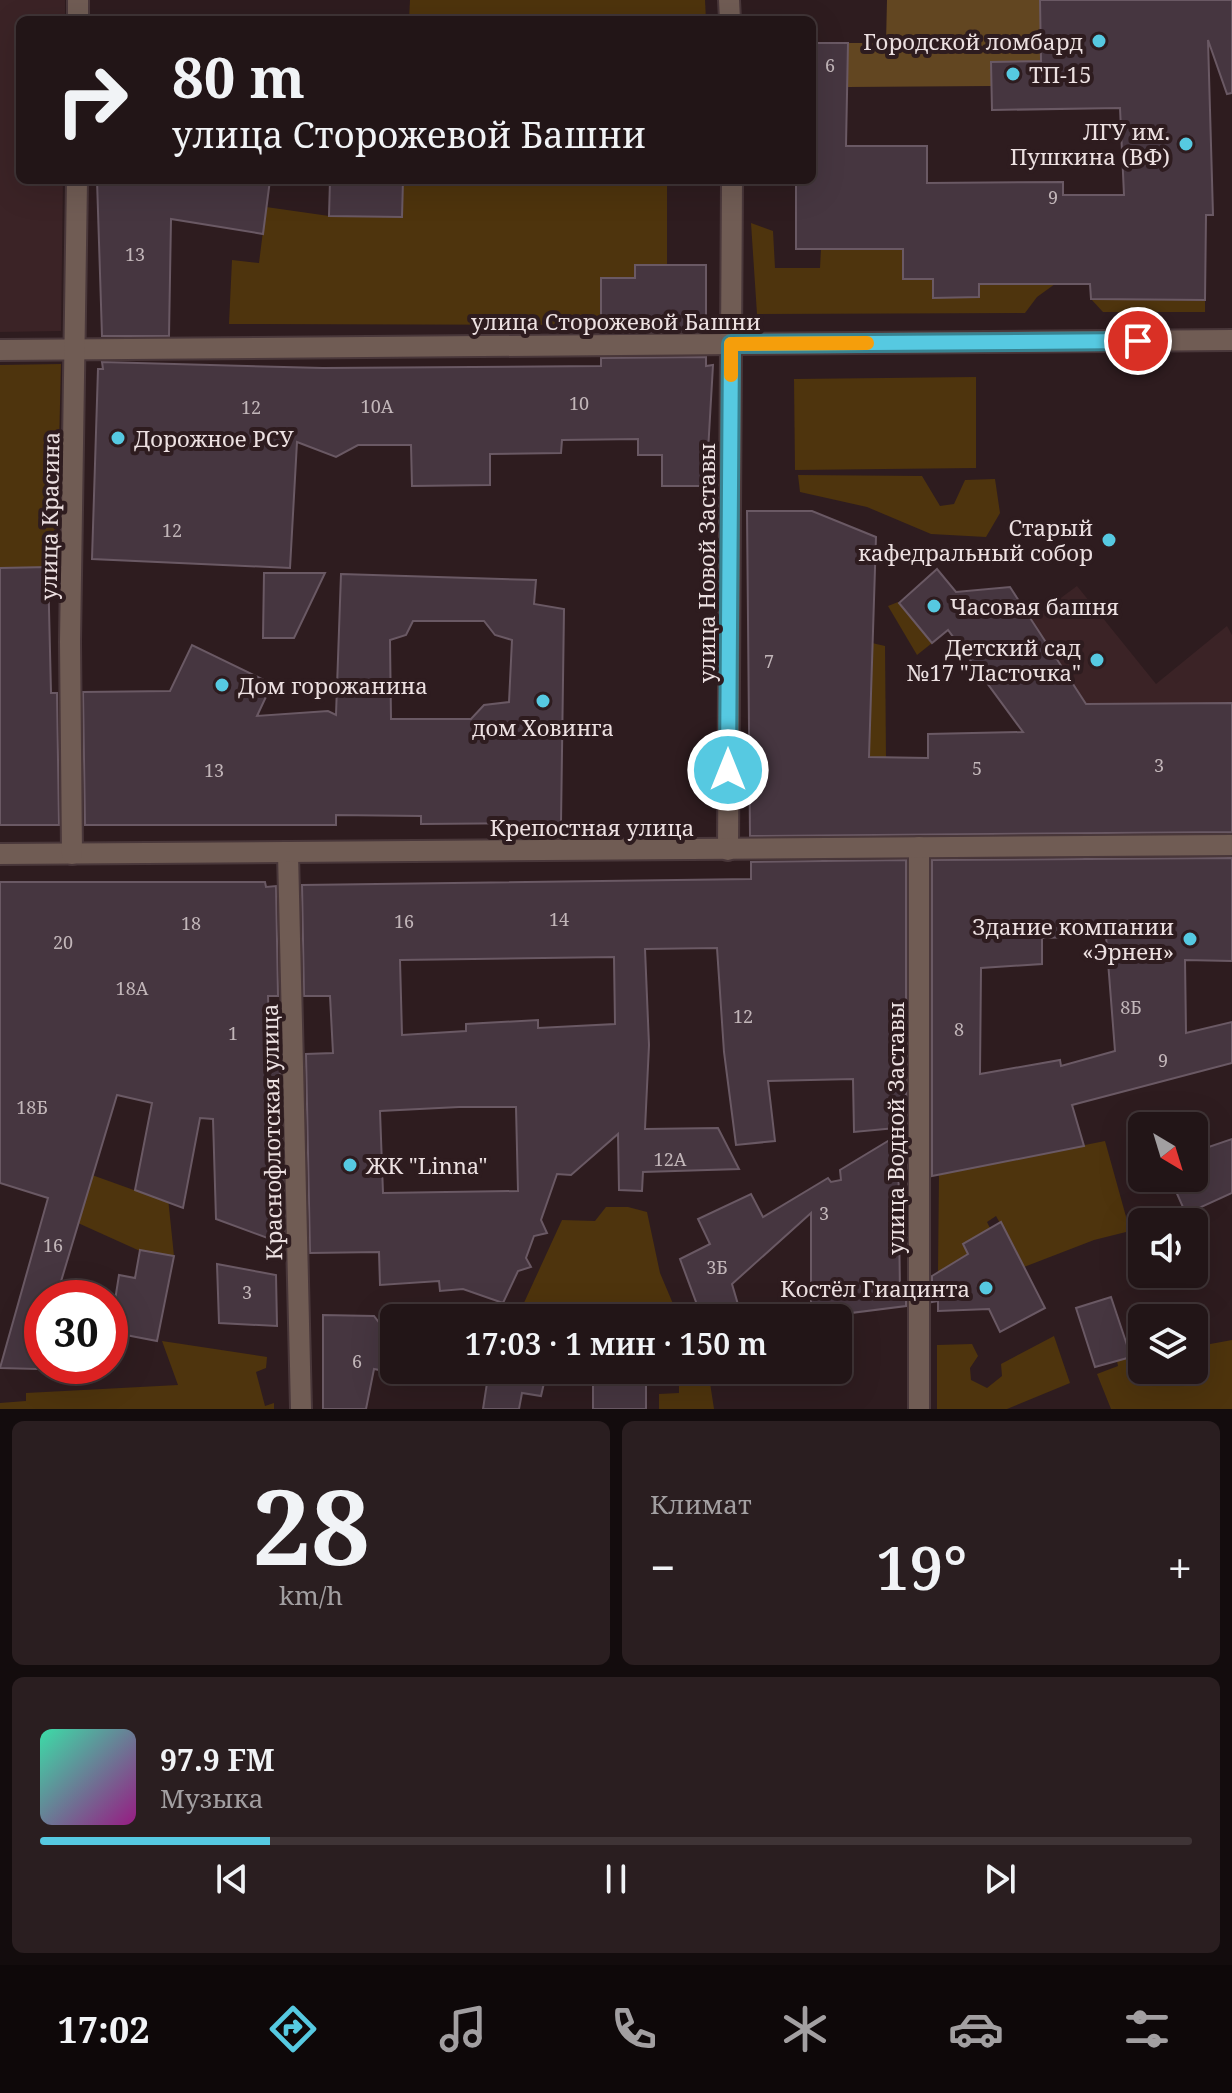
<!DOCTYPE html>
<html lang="ru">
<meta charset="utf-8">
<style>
body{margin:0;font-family:"Noto Serif",serif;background:#2a1e20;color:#f1f3f6;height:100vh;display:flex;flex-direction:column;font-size:30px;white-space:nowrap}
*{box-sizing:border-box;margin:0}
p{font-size:26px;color:#a29fa1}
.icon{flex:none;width:44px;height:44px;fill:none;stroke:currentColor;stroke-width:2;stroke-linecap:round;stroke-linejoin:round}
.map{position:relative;height:1409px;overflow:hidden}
.panel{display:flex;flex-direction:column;gap:12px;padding:12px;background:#130c0d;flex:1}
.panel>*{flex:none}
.guide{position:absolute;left:16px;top:16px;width:800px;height:168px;border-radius:12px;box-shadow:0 8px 32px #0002,0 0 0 2px #3f3436;background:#221517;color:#f1f3f6;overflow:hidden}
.needle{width:52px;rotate:142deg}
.controls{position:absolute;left:1128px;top:1112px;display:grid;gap:16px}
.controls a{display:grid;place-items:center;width:80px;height:80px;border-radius:12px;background:#221517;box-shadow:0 8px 32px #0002,0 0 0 2px #3f3436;font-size:40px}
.speed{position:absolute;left:24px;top:1280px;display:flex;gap:16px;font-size:40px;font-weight:700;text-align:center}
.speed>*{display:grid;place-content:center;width:104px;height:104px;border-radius:50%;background:#221517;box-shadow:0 8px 32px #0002,0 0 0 2px #3f3436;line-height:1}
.speed .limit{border:12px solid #d22;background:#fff;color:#111}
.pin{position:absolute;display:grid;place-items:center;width:68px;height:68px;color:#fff;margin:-34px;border:4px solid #fff;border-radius:50%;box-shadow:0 2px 8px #0007}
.me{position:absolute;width:88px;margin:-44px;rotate:0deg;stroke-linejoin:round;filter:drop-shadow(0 0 6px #0008)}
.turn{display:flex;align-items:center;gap:28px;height:168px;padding:0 24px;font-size:36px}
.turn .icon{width:104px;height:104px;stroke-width:2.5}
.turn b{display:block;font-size:56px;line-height:68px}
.big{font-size:60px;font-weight:600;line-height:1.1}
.panel .tile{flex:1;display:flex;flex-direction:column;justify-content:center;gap:12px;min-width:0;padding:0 28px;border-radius:12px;background:#2a1e20}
.panel .dial{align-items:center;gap:0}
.dial b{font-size:104px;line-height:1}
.song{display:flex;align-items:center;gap:24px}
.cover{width:96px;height:96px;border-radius:12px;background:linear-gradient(135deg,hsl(160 70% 55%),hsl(310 70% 35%))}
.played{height:8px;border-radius:4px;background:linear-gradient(90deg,#56c9e1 20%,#3f3436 20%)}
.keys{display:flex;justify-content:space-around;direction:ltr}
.heat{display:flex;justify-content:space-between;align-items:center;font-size:44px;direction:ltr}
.panel .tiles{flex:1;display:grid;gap:12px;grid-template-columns:1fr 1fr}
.tile:last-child{grid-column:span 2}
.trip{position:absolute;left:380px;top:1304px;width:472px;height:80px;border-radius:12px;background:#221517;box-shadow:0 8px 32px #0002,0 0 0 2px #3f3436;font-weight:600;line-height:80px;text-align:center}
.dock{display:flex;height:128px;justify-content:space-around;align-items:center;background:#0e0809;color:#a29fa1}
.dock .icon{width:56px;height:56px}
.dock .selected{color:#56c9e1}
.dock b{font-size:36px;color:#f1f3f6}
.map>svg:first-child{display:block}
.built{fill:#3b2326}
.green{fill:#4e340d}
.forest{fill:#624621}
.building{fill:#463640;stroke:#6a5964;stroke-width:2;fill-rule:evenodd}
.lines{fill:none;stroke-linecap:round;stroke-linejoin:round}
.minor-casing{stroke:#49373a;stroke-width:24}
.minor{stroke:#705c54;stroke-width:20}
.route-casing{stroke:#388392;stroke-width:20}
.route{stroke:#56c9e1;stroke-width:14}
.slow{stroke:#f59e0b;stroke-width:14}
.poi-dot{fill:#56c9e1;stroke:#2e1c1f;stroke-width:3}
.labels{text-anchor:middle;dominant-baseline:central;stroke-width:8;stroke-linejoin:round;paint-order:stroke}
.number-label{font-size:18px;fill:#c2b6b9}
.poi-label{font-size:22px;fill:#ece0e1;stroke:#2e1c1f;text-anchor:end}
.street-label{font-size:22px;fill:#ece0e1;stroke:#2e1c1f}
</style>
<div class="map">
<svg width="1232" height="1409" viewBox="0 0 1232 1409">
<rect width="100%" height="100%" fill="#2e1c1f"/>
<g class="built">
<path d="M 0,0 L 65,0 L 65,20 L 20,20 L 20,180 L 63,180 L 61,331 L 0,332 Z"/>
<path d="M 1077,586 L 1156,684 L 1227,626 L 1232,635 L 1232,703 L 1085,705 L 1031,620 Z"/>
</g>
<g class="green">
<path d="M 410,0 L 705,0 L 706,20 L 409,20 Z"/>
<path d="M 403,180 L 667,180 L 667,265 L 635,278 L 601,325 L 229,324 L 232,260 L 259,263 L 266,207 L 329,216 L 402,217 Z"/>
<path d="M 751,223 L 773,231 L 775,268 L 820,268 L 821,249 L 903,238 L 933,279 L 933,298 L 979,297 L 979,284 L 1055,284 L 1037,297 L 1025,313 L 757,314 Z"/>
<path d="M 1091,299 L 1205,300 L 1205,312 L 1103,312 Z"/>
<path d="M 61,364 L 56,567 L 0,568 L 0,365 Z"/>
<path d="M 976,377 L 976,468 L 795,470 L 794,379 Z"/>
<path d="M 798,475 L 922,476 L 940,506 L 954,504 L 965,480 L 995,479 L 1000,513 L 986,537 L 931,534 L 867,507 L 800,492 Z"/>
<path d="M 898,602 L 932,643 L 917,655 L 888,606 Z"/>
<path d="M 872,643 L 885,646 L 886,758 L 869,759 Z"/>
<path d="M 1105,1141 L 1130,1231 L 1094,1240 L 1024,1267 L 996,1216 L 987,1222 L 990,1228 L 968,1254 L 938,1272 L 939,1174 Z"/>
<path d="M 92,1175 L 156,1198 L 168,1198 L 174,1256 L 140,1251 L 78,1223 Z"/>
<path d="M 606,1207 L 628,1207 L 647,1212 L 660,1273 L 679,1318 L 613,1318 L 613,1307 L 602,1307 L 598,1318 L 517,1318 L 562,1220 L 595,1221 Z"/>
<path d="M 1054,1336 L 1070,1383 L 1007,1409 L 937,1409 L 937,1345 L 972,1344 L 978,1356 L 970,1368 L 971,1380 L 987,1388 L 1002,1376 L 1001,1364 Z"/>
<path d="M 1232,1340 L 1232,1409 L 1111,1409 L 1097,1374 L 1118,1366 L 1117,1361 L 1142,1355 L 1142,1370 L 1194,1370 L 1194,1347 Z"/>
<path d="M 162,1341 L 267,1357 L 266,1368 L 256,1372 L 265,1406 L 274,1403 L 274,1409 L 0,1409 L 0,1403 L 26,1401 L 26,1393 L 178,1385 Z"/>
<path d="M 679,1370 L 708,1370 L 714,1409 L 659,1409 L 659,1394 L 679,1393 Z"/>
</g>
<path class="forest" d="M 887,0 L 1040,0 L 1041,61 L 992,62 L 991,86 L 847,87 L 848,43 L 886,43 Z"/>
<g class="building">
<path d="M 1040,0 L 1232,0 L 1232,93 L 1227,94 L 1208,40 L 1213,215 L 1206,215 L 1205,300 L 1091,299 L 1090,284 L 979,284 L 979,297 L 933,298 L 933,279 L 903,279 L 903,249 L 796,249 L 796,180 L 812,180 L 812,43 L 848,43 L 846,146 L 927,146 L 927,183 L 1063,182 L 1063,195 L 1124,195 L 1120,108 L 992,110 L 991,62 L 1041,61 Z"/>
<path d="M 97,180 L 270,180 L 263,234 L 171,219 L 169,336 L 102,336 Z"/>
<path d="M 330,180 L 403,180 L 402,217 L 329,216 Z"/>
<path d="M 635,265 L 706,265 L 706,331 L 601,332 L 601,278 L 635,278 Z"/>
<path d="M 706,357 L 706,366 L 713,365 L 706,486 L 662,486 L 662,455 L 638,455 L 638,439 L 562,440 L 561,453 L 490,454 L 490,485 L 412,486 L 411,445 L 358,445 L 336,457 L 297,442 L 290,568 L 92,559 L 98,369 L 103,369 L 102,362 L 323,368 L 601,366 L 601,358 Z"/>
<path d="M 747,511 L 812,511 L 876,537 L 869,757 L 928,758 L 928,734 L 1023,732 L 948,630 L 932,643 L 899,603 L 937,569 L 956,592 L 1010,587 L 1086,704 L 1232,703 L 1232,832 L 750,836 Z"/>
<path d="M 48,567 L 51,693 L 57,693 L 59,825 L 0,825 L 0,568 Z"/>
<path d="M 264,573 L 325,573 L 294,638 L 263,638 Z"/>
<path d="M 341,574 L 536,580 L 534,604 L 564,609 L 561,823 L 421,824 L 421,816 L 336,815 L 336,825 L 85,825 L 83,692 L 170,691 L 192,645 L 272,684 L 257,716 L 328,711 L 336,715 ZM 413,621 L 484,621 L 495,635 L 512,640 L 509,702 L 484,705 L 471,719 L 391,719 L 390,640 L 406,635 Z"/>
<path d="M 1232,858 L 1232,961 L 1185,960 L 1186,1033 L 1232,1022 L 1232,1063 L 1072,1105 L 1084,1146 L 932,1176 L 932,860 ZM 1106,936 L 1115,1051 L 1061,1066 L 1060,1060 L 980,1074 L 981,968 L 1042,964 L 1042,938 Z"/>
<path d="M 906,860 L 906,1127 L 854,1132 L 853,1079 L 768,1081 L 775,1141 L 736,1145 L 724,1052 L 717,948 L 645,949 L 649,1045 L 645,1129 L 718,1128 L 739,1169 L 643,1172 L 642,1191 L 619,1190 L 618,1134 L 571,1175 L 557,1174 L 541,1220 L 547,1233 L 534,1236 L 526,1258 L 531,1267 L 518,1271 L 503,1303 L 463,1289 L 440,1291 L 439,1281 L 380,1285 L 379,1252 L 310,1253 L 306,1054 L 333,1053 L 330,996 L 304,996 L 302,885 L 751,879 L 751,862 ZM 614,957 L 615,1024 L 538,1028 L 538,1020 L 466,1024 L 466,1031 L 402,1035 L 400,960 ZM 459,1107 L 516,1107 L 518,1191 L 383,1193 L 380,1111 Z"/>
<path d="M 0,882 L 265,882 L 266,887 L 276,886 L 278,996 L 268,996 L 270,1055 L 280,1055 L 284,1244 L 216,1219 L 213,1119 L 200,1118 L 183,1208 L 135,1190 L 152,1103 L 117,1095 L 56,1298 L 42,1298 L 42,1350 L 37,1369 L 0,1368 L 48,1198 L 0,1183 Z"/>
<path d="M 898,1135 L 900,1295 L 906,1291 L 906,1306 L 811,1318 L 811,1213 L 732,1284 L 742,1318 L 702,1318 L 680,1259 L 710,1244 L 698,1219 L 751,1194 L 763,1217 L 828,1178 L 831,1182 L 841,1180 L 840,1170 Z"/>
<path d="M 1232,1139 L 1232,1193 L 1186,1214 L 1170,1178 L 1194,1178 L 1194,1152 Z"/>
<path d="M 1001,1222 L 1045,1308 L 1000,1332 L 989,1309 L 938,1311 L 938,1301 L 932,1302 L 932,1276 L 968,1254 L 963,1244 Z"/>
<path d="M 140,1250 L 174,1256 L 157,1341 L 110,1332 L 119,1275 L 135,1278 Z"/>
<path d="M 217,1264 L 276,1275 L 277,1326 L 219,1323 Z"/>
<path d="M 1111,1297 L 1131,1357 L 1095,1367 L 1076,1308 Z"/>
<path d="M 323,1315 L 374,1316 L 394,1342 L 389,1372 L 374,1369 L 366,1409 L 323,1409 Z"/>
<path d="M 489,1370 L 547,1370 L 541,1396 L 522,1393 L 519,1409 L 483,1409 Z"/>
<rect x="593" y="1370" width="53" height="39"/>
</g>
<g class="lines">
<defs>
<g id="minor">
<path d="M 729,0 L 730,20"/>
<path d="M 78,20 L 78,0"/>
<path d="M 0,350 L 1232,340"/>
<path d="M 919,847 L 919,1409"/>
<path d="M 728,850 L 732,180"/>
<path d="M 288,853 L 301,1409"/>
<path d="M 0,854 L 1232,845"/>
<path d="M 72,854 L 70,642 L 77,180"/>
</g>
</defs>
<use href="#minor" class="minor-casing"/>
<use href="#minor" class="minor"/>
</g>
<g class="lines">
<defs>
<path id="route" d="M 728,770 L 731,344 L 1138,341"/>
</defs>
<use href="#route" class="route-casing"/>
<use href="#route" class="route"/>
<path class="slow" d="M 731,375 L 731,344 L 867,343"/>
</g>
<g class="poi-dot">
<circle cx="1099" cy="41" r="8"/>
<circle cx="1013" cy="74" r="8"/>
<circle cx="1186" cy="144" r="8"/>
<circle cx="118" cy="438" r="8"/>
<circle cx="1109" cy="540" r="8"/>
<circle cx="934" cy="606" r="8"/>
<circle cx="1097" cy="660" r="8"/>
<circle cx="222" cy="685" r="8"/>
<circle cx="543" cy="701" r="8"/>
<circle cx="1190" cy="939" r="8"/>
<circle cx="350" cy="1165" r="8"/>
<circle cx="986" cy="1288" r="8"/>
</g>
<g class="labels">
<g class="number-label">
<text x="830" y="65">6</text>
<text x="1053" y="197">9</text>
<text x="135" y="254">13</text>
<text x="579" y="403">10</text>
<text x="377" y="406">10А</text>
<text x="251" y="407">12</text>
<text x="172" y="530">12</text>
<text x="769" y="661">7</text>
<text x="1159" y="765">3</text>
<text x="977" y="768">5</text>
<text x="214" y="770">13</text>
<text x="559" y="919">14</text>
<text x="404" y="921">16</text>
<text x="191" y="923">18</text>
<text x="63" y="942">20</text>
<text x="132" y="988">18А</text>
<text x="1131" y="1007">8Б</text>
<text x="743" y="1016">12</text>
<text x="959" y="1029">8</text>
<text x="233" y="1033">1</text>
<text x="1163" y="1060">9</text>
<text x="32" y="1107">18Б</text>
<text x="670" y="1159">12А</text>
<text x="824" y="1213">3</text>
<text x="53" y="1245">16</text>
<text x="717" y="1267">3Б</text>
<text x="247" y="1292">3</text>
<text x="357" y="1361">6</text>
</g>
<g class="poi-label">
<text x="1083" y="41">Городской ломбард</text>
<text x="1029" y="74" text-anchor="start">ТП-15</text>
<text x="1170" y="131">ЛГУ им.<tspan x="1170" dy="25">Пушкина (ВФ)</tspan></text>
<text x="134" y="438" text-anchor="start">Дорожное РСУ</text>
<text x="1093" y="527">Старый<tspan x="1093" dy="25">кафедральный собор</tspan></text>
<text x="950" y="606" text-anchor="start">Часовая башня</text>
<text x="1081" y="647">Детский сад<tspan x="1081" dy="25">№17 "Ласточка"</tspan></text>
<text x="238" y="685" text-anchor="start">Дом горожанина</text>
<text x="543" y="727" text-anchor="middle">дом Ховинга</text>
<text x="1174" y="926">Здание компании<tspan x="1174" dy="25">«Эрнен»</tspan></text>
<text x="366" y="1165" text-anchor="start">ЖК "Linna"</text>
<text x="970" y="1288">Костёл Гиацинта</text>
</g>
<g class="street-label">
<text x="616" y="321">улица Сторожевой Башни</text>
<text transform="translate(49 516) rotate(-89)">улица Красина</text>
<text transform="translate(706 563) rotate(-90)">улица Новой Заставы</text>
<text x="592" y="827">Крепостная улица</text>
<text transform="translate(895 1128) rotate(-90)">улица Водной Заставы</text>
<text transform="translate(271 1132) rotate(-91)">Краснофлотская улица</text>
</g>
</g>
</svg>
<div class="controls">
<a><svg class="needle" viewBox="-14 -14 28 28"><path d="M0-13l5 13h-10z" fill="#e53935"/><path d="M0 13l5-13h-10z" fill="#a29fa1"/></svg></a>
<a><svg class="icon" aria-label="sound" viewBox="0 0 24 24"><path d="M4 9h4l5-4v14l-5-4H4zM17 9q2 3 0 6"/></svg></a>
<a><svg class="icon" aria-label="layers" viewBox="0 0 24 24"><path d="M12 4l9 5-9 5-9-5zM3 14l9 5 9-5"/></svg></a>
</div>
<div class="speed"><div class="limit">30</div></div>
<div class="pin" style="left:1138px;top:341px;background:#d93025"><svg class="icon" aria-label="arrive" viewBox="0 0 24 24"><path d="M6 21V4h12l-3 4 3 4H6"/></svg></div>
<svg class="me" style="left:728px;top:770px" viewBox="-20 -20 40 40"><circle r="17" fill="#56c9e1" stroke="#fff" stroke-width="3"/><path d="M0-11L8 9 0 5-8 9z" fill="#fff"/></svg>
<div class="trip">17:03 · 1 мин · 150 m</div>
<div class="guide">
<div class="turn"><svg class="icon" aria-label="right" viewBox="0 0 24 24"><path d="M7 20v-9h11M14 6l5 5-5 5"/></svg><div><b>80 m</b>улица Сторожевой Башни</div></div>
</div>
</div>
<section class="panel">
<div class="tiles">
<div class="tile dial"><b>28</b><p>km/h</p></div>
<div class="tile"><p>Климат</p>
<div class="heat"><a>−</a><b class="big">19°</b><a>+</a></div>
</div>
<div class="tile">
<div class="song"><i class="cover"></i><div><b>97.9 FM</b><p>Музыка</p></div></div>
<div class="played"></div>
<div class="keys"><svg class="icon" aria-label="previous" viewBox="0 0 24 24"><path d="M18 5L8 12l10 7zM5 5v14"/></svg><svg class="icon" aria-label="pause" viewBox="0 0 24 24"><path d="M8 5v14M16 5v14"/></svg><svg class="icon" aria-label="next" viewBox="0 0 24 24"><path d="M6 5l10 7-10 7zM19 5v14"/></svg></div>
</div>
</div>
</section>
<nav class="dock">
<b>17:02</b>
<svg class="icon selected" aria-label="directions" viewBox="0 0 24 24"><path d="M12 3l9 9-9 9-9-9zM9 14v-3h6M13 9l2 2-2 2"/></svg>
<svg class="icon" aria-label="music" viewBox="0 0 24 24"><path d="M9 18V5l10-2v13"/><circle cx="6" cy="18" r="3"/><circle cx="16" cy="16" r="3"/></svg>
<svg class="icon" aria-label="phone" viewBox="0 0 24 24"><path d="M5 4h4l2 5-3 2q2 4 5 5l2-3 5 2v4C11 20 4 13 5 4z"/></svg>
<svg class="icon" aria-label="climate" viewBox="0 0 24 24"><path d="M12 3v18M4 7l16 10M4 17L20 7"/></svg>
<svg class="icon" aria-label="car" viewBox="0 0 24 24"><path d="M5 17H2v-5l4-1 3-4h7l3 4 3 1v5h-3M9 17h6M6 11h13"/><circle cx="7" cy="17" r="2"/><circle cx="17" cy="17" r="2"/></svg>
<svg class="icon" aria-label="filters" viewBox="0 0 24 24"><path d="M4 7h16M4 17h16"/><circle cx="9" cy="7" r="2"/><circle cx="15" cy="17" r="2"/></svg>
</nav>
